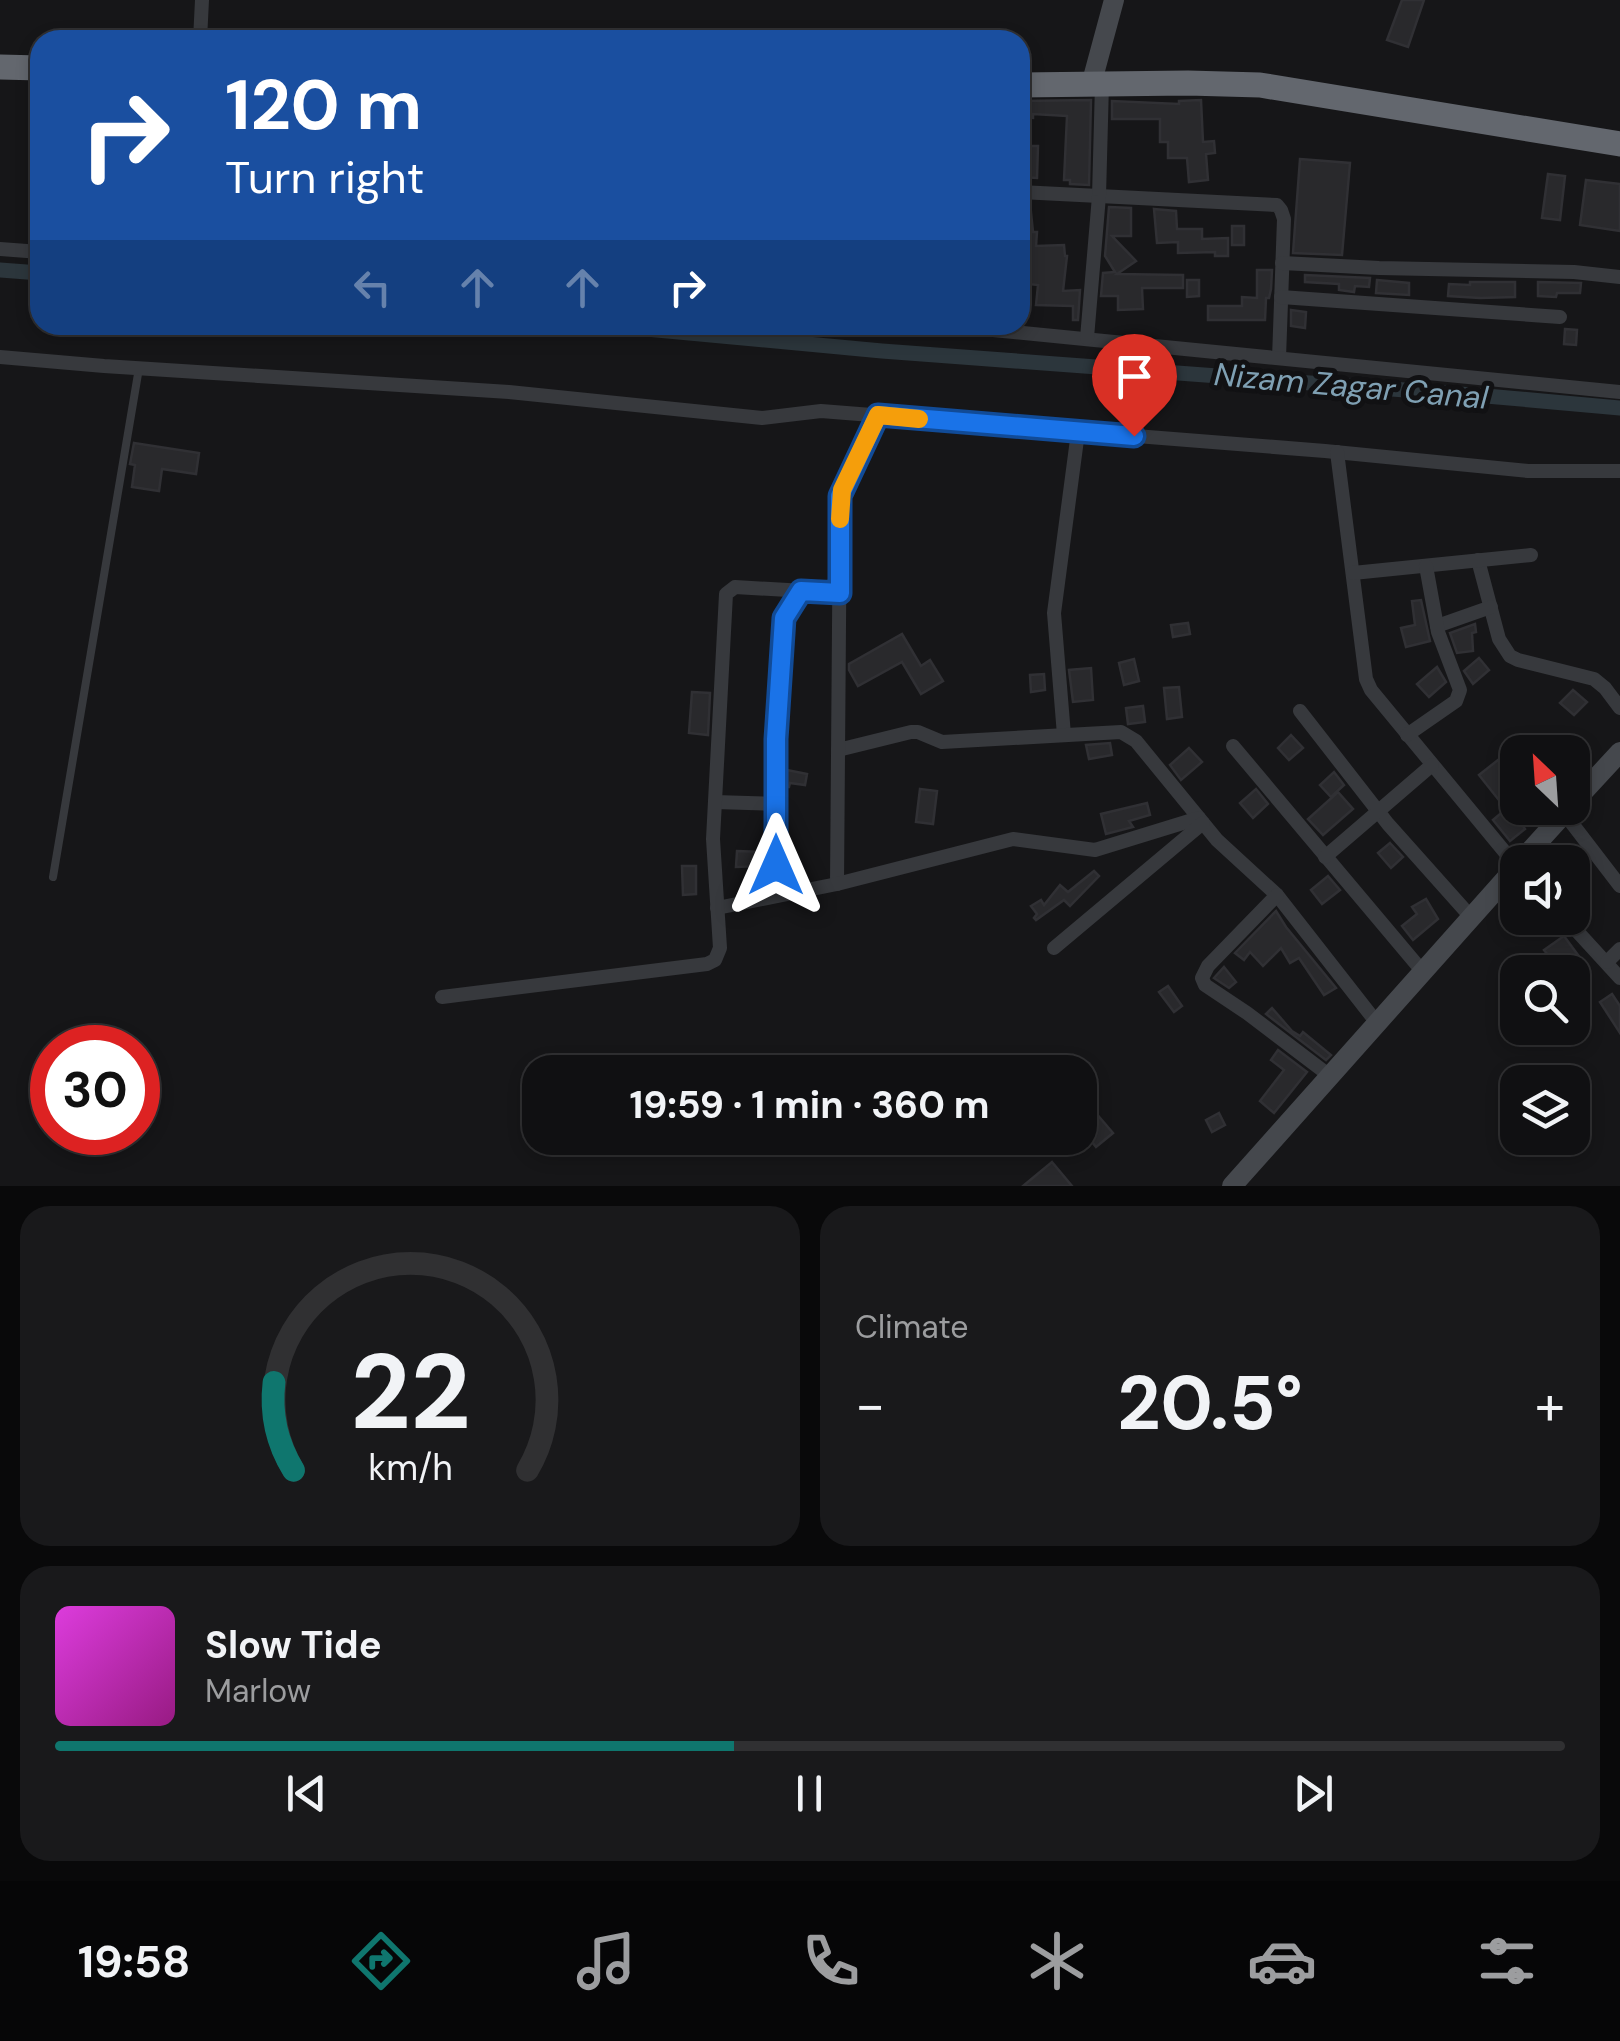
<!DOCTYPE html>
<meta charset="utf-8">
<style>
body{margin:0;font-family:"DM Sans",sans-serif;background:#19191b;color:#f1f3f6;height:100vh;display:flex;flex-direction:column;font-size:38px;white-space:nowrap}
*{box-sizing:border-box;margin:0}
p{font-size:32px;color:#9c9d9f}
.icon{flex:none;width:55px;height:55px;fill:none;stroke:currentColor;stroke-width:2;stroke-linecap:round;stroke-linejoin:round}
.map{position:relative;height:1186px;overflow:hidden}
.drawer{display:flex;flex-direction:column;gap:20px;padding:20px;background:#09090a;flex:1}
.drawer>*{flex:none}
.hud{position:absolute;left:30px;top:30px;width:1000px;height:305px;border-radius:30px;box-shadow:0 5px 15px #0003,0 0 0 2px #303032;background:#1a4fa0;color:#fff;overflow:hidden}
.needle{width:65px;rotate:335deg}
.controls{position:absolute;left:1500px;top:735px;display:grid;gap:20px}
.controls a{display:grid;place-items:center;width:90px;height:90px;border-radius:20px;background:#101012;box-shadow:0 5px 15px #0003,0 0 0 2px #303032;font-size:50px}
.speed{position:absolute;left:30px;top:1025px;display:flex;gap:20px;font-size:50px;font-weight:700;text-align:center}
.speed>*{display:grid;place-content:center;width:130px;height:130px;border-radius:50%;background:#101012;box-shadow:0 5px 15px #0003,0 0 0 2px #303032;line-height:1}
.speed .limit{border:15px solid #d22;background:#fff;color:#111}
.pin{position:absolute;display:grid;place-items:center;width:85px;height:85px;color:#fff;margin:-102px -42px;border-radius:50% 50% 50% 0;rotate:-45deg;box-shadow:0 0 10px #0007}
.pin .icon{rotate:45deg}
.me{position:absolute;width:110px;margin:-55px;rotate:0deg;stroke-linejoin:round;filter:drop-shadow(0 0 8px #0008)}
.turn{display:flex;align-items:center;gap:35px;height:210px;padding:0 30px;font-size:45px}
.turn .icon{width:130px;height:130px;stroke-width:2.5}
.turn b{display:block;font-size:70px;line-height:85px}
.lanes{display:flex;align-items:center;height:95px;padding:0 30px;background:#0003;justify-content:center;gap:50px;direction:ltr}
.lanes .off{opacity:.35}
.big{font-size:75px;font-weight:700;line-height:1.1}
.drawer .widget{flex:1;display:flex;flex-direction:column;justify-content:center;gap:15px;min-width:0;padding:0 35px;border-radius:30px;background:#19191b}
.drawer .dial{align-items:center;gap:0}
.dial svg{height:260px;overflow:visible;fill:none;stroke:#303032;stroke-width:7;stroke-linecap:round;text-anchor:middle}
.dial text{fill:#f1f3f6;stroke:none}
.song{display:flex;align-items:center;gap:30px}
.cover{width:120px;height:120px;border-radius:15px;background:linear-gradient(135deg,hsl(300 70% 55%),hsl(310 70% 35%))}
.played{height:10px;border-radius:5px;background:linear-gradient(90deg,#0f766e 45%,#303032 45%)}
.keys{display:flex;justify-content:space-around;direction:ltr}
.heat{display:flex;justify-content:space-between;align-items:center;font-size:55px;direction:ltr}
.drawer .tiles{flex:1;display:grid;gap:20px;grid-template-columns:1fr 1fr}
.widget:last-child{grid-column:span 2}
.trip{position:absolute;left:522px;top:1055px;width:575px;height:100px;border-radius:30px;background:#101012;box-shadow:0 5px 15px #0003,0 0 0 2px #303032;font-weight:700;line-height:100px;text-align:center}
.tabs{display:flex;height:160px;justify-content:space-around;align-items:center;background:#060607;color:#9c9d9f}
.tabs .icon{width:70px;height:70px}
.tabs .selected{color:#0f766e}
.tabs b{font-size:45px;color:#f1f3f6}
.map>svg:first-child{display:block}
.lines{fill:none;stroke-linecap:round;stroke-linejoin:round}
.canal{stroke:#2c363c;stroke-width:15}
.building{fill:#29292c;stroke:#303034;stroke-width:2.5}
.lane{stroke:#37393d;stroke-width:8}
.street{stroke:#37393d;stroke-width:14}
.secondary{stroke:#45484d;stroke-width:20}
.highway{stroke:#63676e;stroke-width:25}
.route-casing{stroke:#114b97;stroke-width:25}
.route{stroke:#1a73e8;stroke-width:18}
.slow{stroke:#f59e0b;stroke-width:18}
.labels{text-anchor:middle;dominant-baseline:central;stroke-width:10;stroke-linejoin:round;paint-order:stroke}
.water-label{font-size:32px;font-style:italic;fill:#7fa0b3;stroke:#111113}
</style>
<div class="map">
<svg width="1620" height="1186" viewBox="0 0 1620 1186">
<rect width="100%" height="100%" fill="#161618"/>
<g class="lines">
<g class="canal">
<path d="M 0,270 L 40,273"/>
<path d="M 603,325 L 882,351 L 1486,396 L 1620,408"/>
</g>
</g>
<g class="building">
<path d="M 1402,0 L 1424,0 L 1408,47 L 1387,40 Z"/>
<path d="M 1091,100 L 1089,185 L 1070,184 L 1070,180 L 1064,180 L 1067,116 L 1033,114 L 1033,118 L 1020,117 L 1021,101 Z"/>
<path d="M 1201,100 L 1203,142 L 1214,141 L 1215,153 L 1206,154 L 1208,180 L 1189,182 L 1187,158 L 1168,158 L 1168,142 L 1160,142 L 1160,119 L 1112,119 L 1112,101 L 1179,104 L 1179,101 Z"/>
<path d="M 1020,146 L 1038,146 L 1037,178 L 1020,177 Z"/>
<path d="M 1300,159 L 1350,163 L 1342,255 L 1293,253 Z"/>
<path d="M 1548,174 L 1565,176 L 1560,220 L 1542,218 Z"/>
<path d="M 1586,180 L 1620,184 L 1620,231 L 1580,225 Z"/>
<path d="M 1020,203 L 1030,203 L 1033,232 L 1037,232 L 1036,246 L 1064,245 L 1065,256 L 1067,256 L 1063,291 L 1080,290 L 1078,320 L 1073,320 L 1073,306 L 1036,305 L 1038,285 L 1028,284 L 1030,262 L 1025,262 L 1026,238 L 1020,238 Z"/>
<path d="M 1109,207 L 1131,208 L 1131,236 L 1112,236 L 1136,261 L 1117,274 L 1183,275 L 1183,288 L 1142,288 L 1143,309 L 1118,310 L 1118,296 L 1101,296 L 1103,273 L 1115,272 L 1105,256 Z"/>
<path d="M 1154,209 L 1176,211 L 1177,229 L 1202,229 L 1202,239 L 1228,238 L 1228,256 L 1215,256 L 1215,252 L 1178,253 L 1178,242 L 1157,243 Z"/>
<rect x="1232" y="226" width="12" height="19"/>
<path d="M 1257,270 L 1272,270 L 1271,289 L 1269,298 L 1266,298 L 1265,320 L 1208,320 L 1208,306 L 1242,306 L 1242,297 L 1257,298 Z"/>
<path d="M 1305,275 L 1370,278 L 1369,287 L 1355,286 L 1354,292 L 1339,290 L 1339,284 L 1305,282 Z"/>
<path d="M 1187,280 L 1199,280 L 1199,296 L 1187,297 Z"/>
<path d="M 1377,280 L 1409,283 L 1409,295 L 1376,293 Z"/>
<path d="M 1470,282 L 1515,282 L 1515,297 L 1480,298 L 1448,296 L 1449,284 L 1470,285 Z"/>
<path d="M 1538,282 L 1581,283 L 1580,293 L 1557,293 L 1556,297 L 1538,296 Z"/>
<path d="M 1291,310 L 1306,312 L 1305,328 L 1291,326 Z"/>
<path d="M 1565,329 L 1577,330 L 1576,345 L 1564,344 Z"/>
<path d="M 134,443 L 199,453 L 196,474 L 162,469 L 159,491 L 132,487 L 135,465 L 130,464 Z"/>
<path d="M 1421,600 L 1430,641 L 1406,647 L 1401,628 L 1415,625 L 1412,601 Z"/>
<path d="M 1188,623 L 1190,634 L 1173,637 L 1171,625 Z"/>
<path d="M 1475,624 L 1476,632 L 1472,633 L 1473,651 L 1457,653 L 1450,633 Z"/>
<path d="M 902,634 L 921,666 L 930,660 L 943,681 L 921,694 L 902,662 L 858,686 L 849,670 L 849,664 Z"/>
<path d="M 1479,658 L 1489,670 L 1473,684 L 1464,671 Z"/>
<path d="M 1134,659 L 1139,681 L 1124,685 L 1119,663 Z"/>
<path d="M 1437,667 L 1446,682 L 1429,697 L 1417,684 Z"/>
<path d="M 1091,668 L 1093,700 L 1073,702 L 1069,670 Z"/>
<path d="M 1044,674 L 1045,690 L 1031,692 L 1030,675 Z"/>
<path d="M 1179,687 L 1182,717 L 1167,719 L 1164,688 Z"/>
<path d="M 1573,690 L 1587,702 L 1574,715 L 1560,703 Z"/>
<path d="M 692,692 L 710,693 L 708,735 L 689,733 Z"/>
<path d="M 1143,706 L 1145,722 L 1128,724 L 1126,708 Z"/>
<path d="M 1291,735 L 1303,748 L 1289,760 L 1278,748 Z"/>
<path d="M 1110,743 L 1112,755 L 1089,759 L 1086,745 Z"/>
<path d="M 1189,748 L 1202,762 L 1181,780 L 1170,765 Z"/>
<path d="M 1498,760 L 1518,785 L 1518,808 L 1544,808 L 1523,826 L 1525,829 L 1510,841 L 1493,820 L 1506,809 L 1479,775 Z"/>
<path d="M 787,770 L 807,774 L 805,785 L 790,783 L 789,787 L 787,787 Z"/>
<path d="M 1334,772 L 1344,785 L 1331,797 L 1320,785 Z"/>
<path d="M 920,789 L 937,791 L 933,824 L 916,822 Z"/>
<path d="M 1256,789 L 1268,804 L 1253,818 L 1240,803 Z"/>
<path d="M 1338,792 L 1353,809 L 1323,835 L 1308,819 Z"/>
<path d="M 1147,803 L 1150,815 L 1129,821 L 1133,827 L 1106,834 L 1101,814 Z"/>
<path d="M 1390,843 L 1403,857 L 1391,868 L 1378,853 Z"/>
<path d="M 737,851 L 763,852 L 763,866 L 736,867 Z"/>
<path d="M 682,866 L 696,866 L 696,894 L 683,895 Z"/>
<path d="M 1094,871 L 1099,876 L 1070,906 L 1064,900 L 1036,920 L 1034,918 L 1037,914 L 1031,906 L 1041,900 L 1044,905 L 1060,885 L 1068,892 Z"/>
<path d="M 1328,876 L 1340,890 L 1322,904 L 1311,890 Z"/>
<path d="M 1426,899 L 1438,919 L 1413,940 L 1402,926 L 1417,914 L 1412,907 Z"/>
<path d="M 1276,911 L 1286,927 L 1336,988 L 1324,995 L 1299,958 L 1290,963 L 1281,948 L 1263,966 L 1250,952 L 1244,960 L 1235,953 Z"/>
<path d="M 1564,936 L 1586,966 L 1577,972 L 1561,972 L 1544,950 Z"/>
<path d="M 1224,967 L 1236,982 L 1229,988 L 1214,978 Z"/>
<path d="M 1168,986 L 1182,1006 L 1174,1012 L 1159,992 Z"/>
<path d="M 1612,994 L 1620,1006 L 1620,1033 L 1600,1002 Z"/>
<path d="M 1272,1008 L 1292,1031 L 1300,1036 L 1303,1032 L 1331,1055 L 1326,1060 L 1266,1014 Z"/>
<path d="M 1278,1050 L 1307,1072 L 1274,1113 L 1260,1101 L 1284,1070 L 1271,1060 Z"/>
<path d="M 1095,1112 L 1113,1133 L 1096,1147 L 1080,1127 L 1080,1124 Z"/>
<path d="M 1219,1113 L 1225,1125 L 1212,1132 L 1206,1120 Z"/>
<path d="M 1052,1162 L 1072,1186 L 1023,1186 Z"/>
</g>
<g class="lines">
<path class="lane" d="M 53,877 L 139,368"/>
<g class="street">
<path d="M 200,40 L 202,0"/>
<path d="M 1020,192 L 1277,205 L 1281,210 L 1284,219 L 1279,358"/>
<path d="M 0,249 L 40,252"/>
<path d="M 1282,263 L 1379,268 L 1574,272 L 1620,277"/>
<path d="M 1281,297 L 1560,317"/>
<path d="M 942,325 L 1620,392"/>
<path d="M 1087,338 L 1099,196 L 1102,84"/>
<path d="M 0,357 L 104,366 L 509,392 L 762,418 L 821,411 L 1325,451 L 1528,471 L 1620,471"/>
<path d="M 1337,452 L 1366,679 L 1371,690 L 1518,868"/>
<path d="M 1478,560 L 1499,639 L 1510,656 L 1518,660 L 1594,679 L 1605,688 L 1620,708"/>
<path d="M 1353,573 L 1531,555"/>
<path d="M 1437,626 L 1491,607"/>
<path d="M 1300,711 L 1388,824 L 1471,917"/>
<path d="M 1064,735 L 1054,613 L 1078,432"/>
<path d="M 1407,735 L 1456,701 L 1460,690 L 1438,632 L 1426,566"/>
<path d="M 1233,746 L 1423,972"/>
<path d="M 838,750 L 911,732 L 918,732 L 942,742 L 1121,732 L 1136,741 L 1217,840 L 1277,895 L 1377,1023"/>
<path d="M 715,802 L 776,804"/>
<path d="M 1564,813 L 1620,886"/>
<path d="M 1325,857 L 1432,765"/>
<path d="M 837,884 L 840,497 L 878,415"/>
<path d="M 1277,895 L 1208,966 L 1202,978 L 1205,985 L 1247,1013 L 1330,1076"/>
<path d="M 776,896 L 776,739 L 784,617 L 801,591"/>
<path d="M 717,908 L 837,884 L 1013,839 L 1095,850 L 1199,818"/>
<path d="M 1565,918 L 1620,978"/>
<path d="M 1054,948 L 1203,823"/>
<path d="M 1607,962 L 1620,949"/>
<path d="M 442,997 L 707,964 L 715,960 L 720,948 L 713,839 L 726,594 L 735,587 L 840,593"/>
</g>
<g class="secondary">
<path d="M 1091,85 L 1114,0"/>
<path d="M 1572,804 L 1620,752"/>
<path d="M 1520,862 L 1569,808"/>
<path d="M 1232,1186 L 1518,865"/>
</g>
<g class="highway">
<path d="M 0,67 L 40,68"/>
<path d="M 1020,85 L 1188,83 L 1260,85 L 1620,144"/>
</g>
</g>
<g class="lines">
<defs>
<path id="route" d="M 776,865 L 776,739 L 784,618 L 801,591 L 840,593 L 840,496 L 878,415 L 1134,436"/>
</defs>
<use href="#route" class="route-casing"/>
<use href="#route" class="route"/>
<path class="slow" d="M 840,519 L 842,490 L 878,415 L 919,419"/>
</g>
<g class="labels">
<g class="water-label">
<text transform="translate(1351 386) rotate(5)">Nizam Zagar Canal</text>
</g>
</g>
</svg>
<div class="controls">
<a><svg class="needle" viewBox="-14 -14 28 28"><path d="M0-13l5 13h-10z" fill="#e53935"/><path d="M0 13l5-13h-10z" fill="#9c9d9f"/></svg></a>
<a><svg class="icon" aria-label="sound" viewBox="0 0 24 24"><path d="M4 9h4l5-4v14l-5-4H4zM17 9q2 3 0 6"/></svg></a>
<a><svg class="icon" aria-label="search" viewBox="0 0 24 24"><circle cx="10" cy="10" r="6"/><path d="M15 15l6 6"/></svg></a>
<a><svg class="icon" aria-label="layers" viewBox="0 0 24 24"><path d="M12 4l9 5-9 5-9-5zM3 14l9 5 9-5"/></svg></a>
</div>
<div class="speed"><div class="limit">30</div></div>
<div class="pin" style="left:1134px;top:436px;background:#d93025"><svg class="icon" aria-label="arrive" viewBox="0 0 24 24"><path d="M6 21V4h12l-3 4 3 4H6"/></svg></div>
<svg class="me" style="left:776px;top:865px" viewBox="-20 -20 40 40"><path d="M0-17L14 15 0 8-14 15z" fill="#1a73e8" stroke="#fff" stroke-width="4"/></svg>
<div class="trip">19:59 · 1 min · 360 m</div>
<div class="hud">
<div class="turn"><svg class="icon" aria-label="right" viewBox="0 0 24 24"><path d="M7 20v-9h11M14 6l5 5-5 5"/></svg><div><b>120 m</b>Turn right</div></div>
<div class="lanes"><svg class="icon off" aria-label="left" viewBox="0 0 24 24"><path d="M17 20v-9H6M10 6l-5 5 5 5"/></svg><svg class="icon off" aria-label="ahead" viewBox="0 0 24 24"><path d="M12 20V5M6 11l6-6 6 6"/></svg><svg class="icon off" aria-label="ahead" viewBox="0 0 24 24"><path d="M12 20V5M6 11l6-6 6 6"/></svg><svg class="icon" aria-label="right" viewBox="0 0 24 24"><path d="M7 20v-9h11M14 6l5 5-5 5"/></svg></div>
</div>
</div>
<section class="drawer">
<div class="tiles">
<div class="widget dial"><svg viewBox="0 0 100 80">
<path d="M14 69A42 42 0 1 1 86 69"/>
<path d="M14 69A42 42 0 0 1 8 42" stroke="#0f766e"/>
<text x="50" y="56" font-size="32" font-weight="700">22</text>
<text x="50" y="72" font-size="11">km/h</text>
</svg></div>
<div class="widget"><p>Climate</p>
<div class="heat"><a>−</a><b class="big">20.5°</b><a>+</a></div>
</div>
<div class="widget">
<div class="song"><i class="cover"></i><div><b>Slow Tide</b><p>Marlow</p></div></div>
<div class="played"></div>
<div class="keys"><svg class="icon" aria-label="previous" viewBox="0 0 24 24"><path d="M18 5L8 12l10 7zM5 5v14"/></svg><svg class="icon" aria-label="pause" viewBox="0 0 24 24"><path d="M8 5v14M16 5v14"/></svg><svg class="icon" aria-label="next" viewBox="0 0 24 24"><path d="M6 5l10 7-10 7zM19 5v14"/></svg></div>
</div>
</div>
</section>
<nav class="tabs">
<b>19:58</b>
<svg class="icon selected" aria-label="directions" viewBox="0 0 24 24"><path d="M12 3l9 9-9 9-9-9zM9 14v-3h6M13 9l2 2-2 2"/></svg>
<svg class="icon" aria-label="music" viewBox="0 0 24 24"><path d="M9 18V5l10-2v13"/><circle cx="6" cy="18" r="3"/><circle cx="16" cy="16" r="3"/></svg>
<svg class="icon" aria-label="phone" viewBox="0 0 24 24"><path d="M5 4h4l2 5-3 2q2 4 5 5l2-3 5 2v4C11 20 4 13 5 4z"/></svg>
<svg class="icon" aria-label="climate" viewBox="0 0 24 24"><path d="M12 3v18M4 7l16 10M4 17L20 7"/></svg>
<svg class="icon" aria-label="car" viewBox="0 0 24 24"><path d="M5 17H2v-5l4-1 3-4h7l3 4 3 1v5h-3M9 17h6M6 11h13"/><circle cx="7" cy="17" r="2"/><circle cx="17" cy="17" r="2"/></svg>
<svg class="icon" aria-label="filters" viewBox="0 0 24 24"><path d="M4 7h16M4 17h16"/><circle cx="9" cy="7" r="2"/><circle cx="15" cy="17" r="2"/></svg>
</nav>
